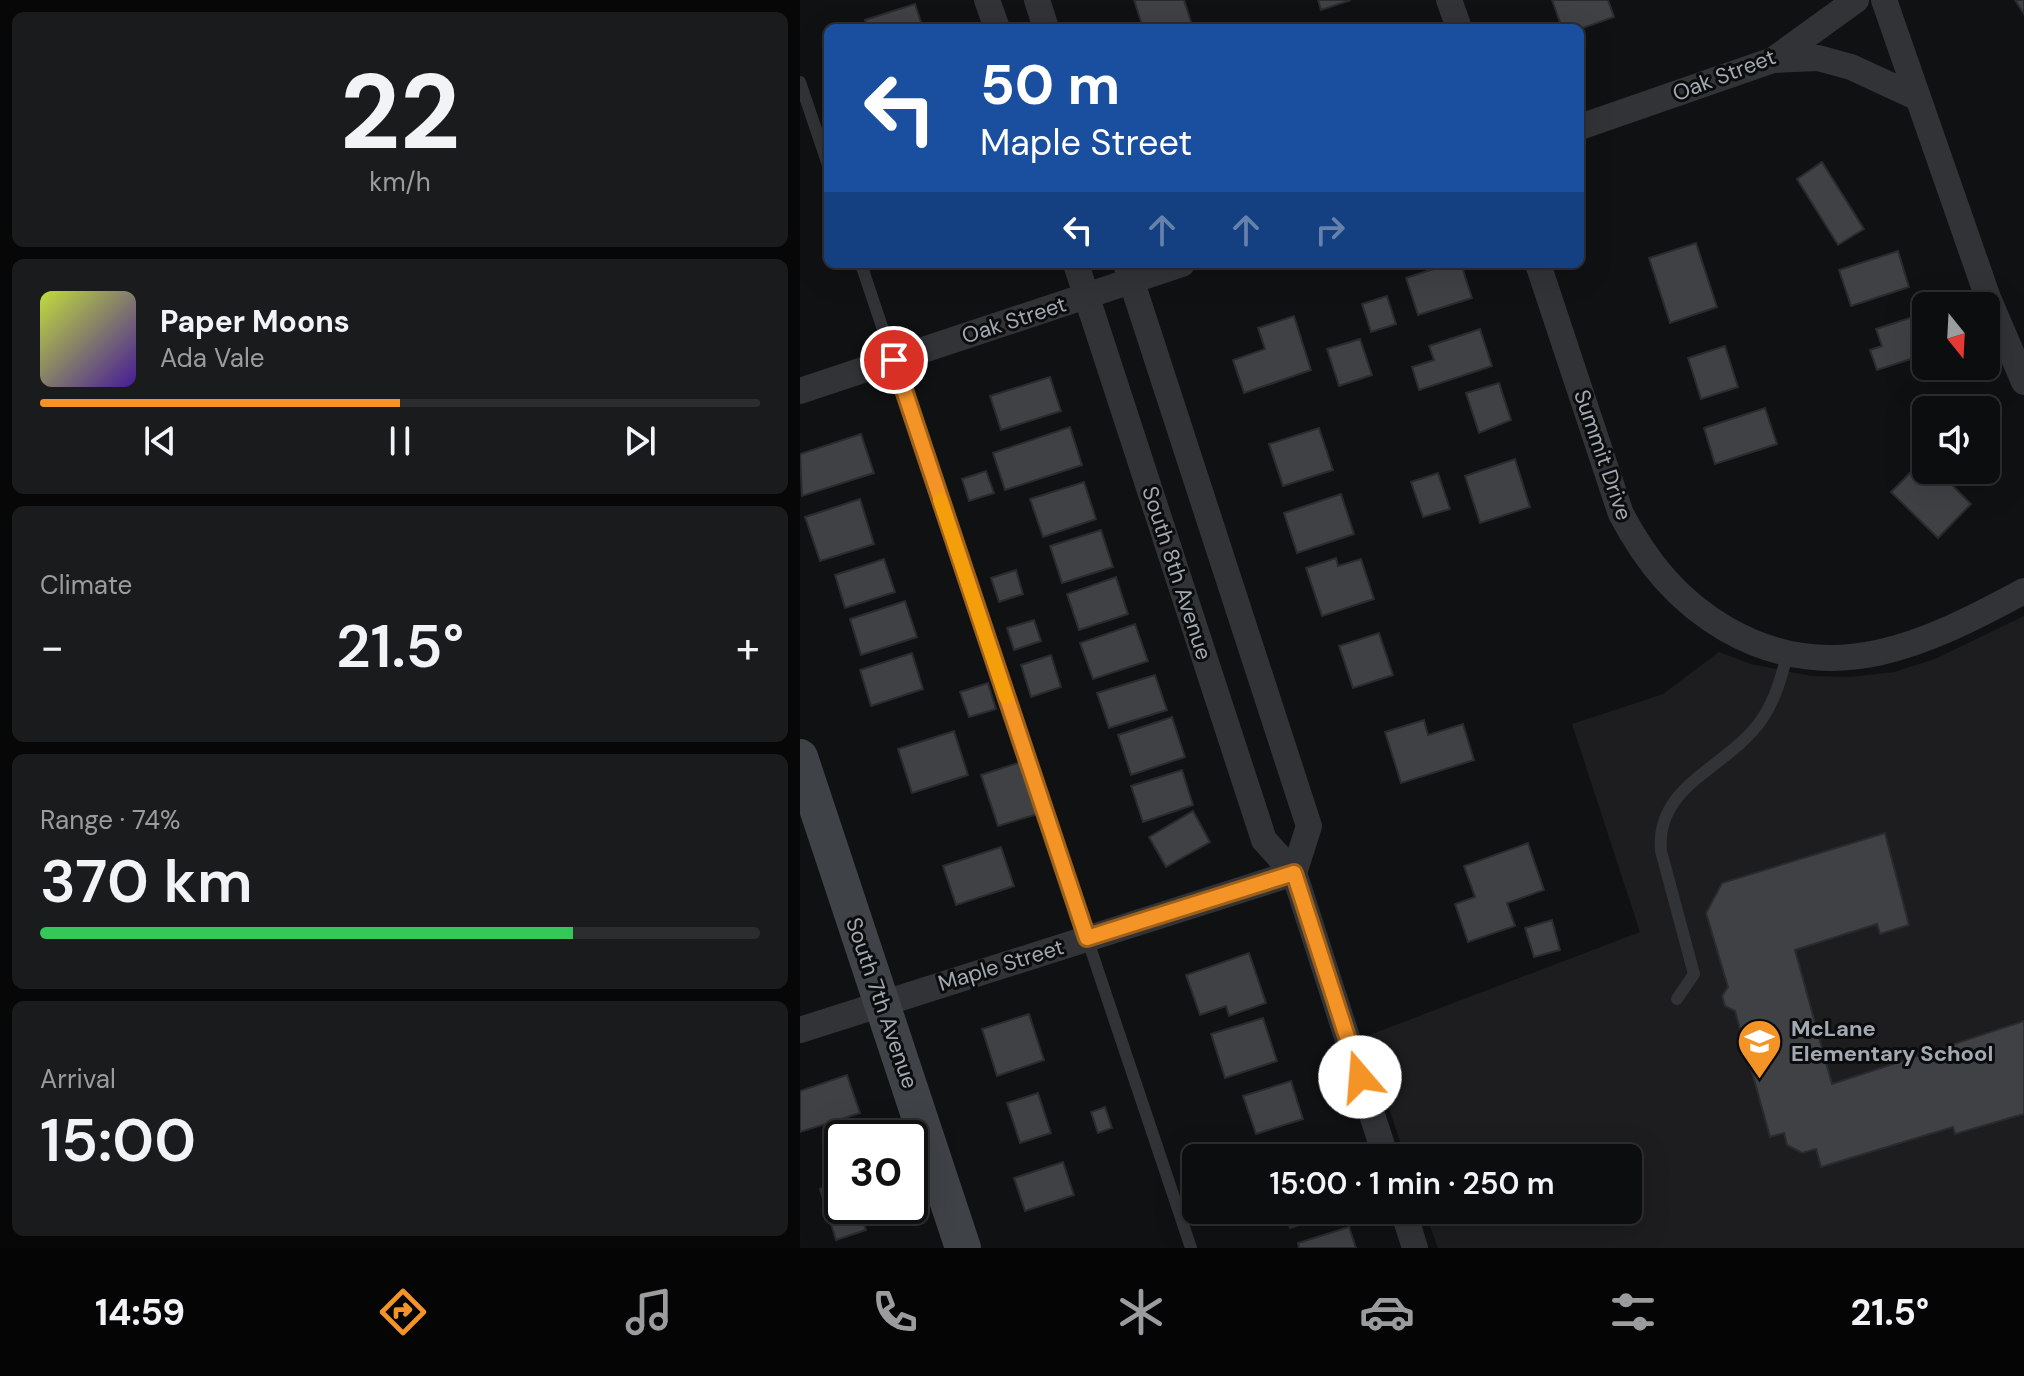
<!DOCTYPE html>
<meta charset="utf-8">
<style>
body{margin:0;font-family:"DM Sans",sans-serif;background:#1a1b1c;color:#f1f3f6;height:100vh;display:flex;flex-direction:column;font-size:30px;white-space:nowrap}
*{box-sizing:border-box;margin:0}
p{font-size:26px;color:#9a9c9e}
.icon{flex:none;width:44px;height:44px;fill:none;stroke:currentColor;stroke-width:2;stroke-linecap:round;stroke-linejoin:round}
.map{position:relative;flex:1;overflow:hidden}
.sheet{display:flex;flex-direction:column;gap:12px;padding:12px;background:#070708;width:800px}
.sheet>*{flex:none}
.top-card{position:absolute;left:24px;top:24px;width:760px;height:244px;border-radius:12px;box-shadow:0 8px 32px #0002,0 0 0 2px #2c2d2e;background:#1a4fa0;color:#fff;overflow:hidden}
.needle{width:52px;rotate:162deg}
.fabs{position:absolute;left:1112px;top:292px;display:grid;gap:16px}
.fabs a{display:grid;place-items:center;width:88px;height:88px;border-radius:12px;background:#0c0d0e;box-shadow:0 8px 32px #0002,0 0 0 2px #2c2d2e;font-size:40px}
.speed{position:absolute;left:24px;top:1120px;display:flex;gap:16px;font-size:40px;font-weight:700;text-align:center}
.speed>*{display:grid;place-content:center;width:104px;height:104px;border-radius:50%;background:#0c0d0e;box-shadow:0 8px 32px #0002,0 0 0 2px #2c2d2e;line-height:1}
.speed .limit{border:4px solid #111;border-radius:12px;background:#fff;color:#111}
.pin{position:absolute;display:grid;place-items:center;width:68px;height:68px;color:#fff;margin:-34px;border:4px solid #fff;border-radius:50%;box-shadow:0 2px 8px #0007}
.me{position:absolute;width:88px;margin:-44px;rotate:342deg;stroke-linejoin:round;filter:drop-shadow(0 0 6px #0008)}
.turn{display:flex;align-items:center;gap:28px;height:168px;padding:0 24px;font-size:36px}
.turn .icon{width:104px;height:104px;stroke-width:2.5}
.turn b{display:block;font-size:56px;line-height:68px}
.lanes{display:flex;align-items:center;height:76px;padding:0 24px;background:#0003;justify-content:center;gap:40px;direction:ltr}
.lanes .off{opacity:.35}
.big{font-size:60px;font-weight:600;line-height:1.1}
.sheet .widget{flex:1;display:flex;flex-direction:column;justify-content:center;gap:12px;min-width:0;padding:0 28px;border-radius:12px;background:#1a1b1c}
.sheet .dial{align-items:center;gap:0}
.dial b{font-size:104px;line-height:1}
.song{display:flex;align-items:center;gap:24px}
.cover{width:96px;height:96px;border-radius:12px;background:linear-gradient(135deg,hsl(70 70% 55%),hsl(260 70% 35%))}
.played{height:8px;border-radius:4px;background:linear-gradient(90deg,#f49326 50%,#2c2d2e 50%)}
.keys{display:flex;justify-content:space-around;direction:ltr}
.heat{display:flex;justify-content:space-between;align-items:center;font-size:44px;direction:ltr}
.charge{height:12px;border-radius:6px;background:linear-gradient(90deg,#34c759 74%,#2c2d2e 0)}
.trip{position:absolute;left:382px;top:1144px;width:460px;height:80px;border-radius:12px;background:#0c0d0e;box-shadow:0 8px 32px #0002,0 0 0 2px #2c2d2e;font-weight:600;line-height:80px;text-align:center}
.dock{display:flex;height:128px;justify-content:space-around;align-items:center;background:#050506;color:#9a9c9e}
.dock .icon{width:56px;height:56px}
.dock .on{color:#f49326}
.dock b{font-size:36px;color:#f1f3f6}
main{display:flex;flex:1;min-height:0}
.map>svg:first-child{display:block}
.built{fill:#1d1d1f}
.building{fill:#3f4145;stroke:#2a2b2e;stroke-width:2}
.lines{fill:none;stroke-linecap:round;stroke-linejoin:round}
.lane{stroke:#313337;stroke-width:12}
.street{stroke:#313337;stroke-width:26}
.secondary{stroke:#3f4247;stroke-width:36}
.route-casing{stroke:#9f6019;stroke-width:20}
.route{stroke:#f49326;stroke-width:14}
.slow{stroke:#f59e0b;stroke-width:14}
.labels{text-anchor:middle;dominant-baseline:central;stroke-width:6;stroke-linejoin:round;paint-order:stroke}
.street-label{font-size:22px;fill:#a1a9b3;stroke:#0c0c0d}
.poi-label{font-size:22px;font-weight:bold;fill:#a1a9b3;stroke:#0c0c0d;text-anchor:start}
</style>
<main>
<section class="sheet">
<div class="widget dial"><b>22</b><p>km/h</p></div>
<div class="widget">
<div class="song"><i class="cover"></i><div><b>Paper Moons</b><p>Ada Vale</p></div></div>
<div class="played"></div>
<div class="keys"><svg class="icon" aria-label="previous" viewBox="0 0 24 24"><path d="M18 5L8 12l10 7zM5 5v14"/></svg><svg class="icon" aria-label="pause" viewBox="0 0 24 24"><path d="M8 5v14M16 5v14"/></svg><svg class="icon" aria-label="next" viewBox="0 0 24 24"><path d="M6 5l10 7-10 7zM19 5v14"/></svg></div>
</div>
<div class="widget"><p>Climate</p>
<div class="heat"><a>−</a><b class="big">21.5°</b><a>+</a></div>
</div>
<div class="widget"><p>Range · 74%</p><b class="big">370 km</b><div class="charge"></div></div>
<div class="widget"><p>Arrival</p><b class="big">15:00</b></div>
</section>
<div class="map">
<svg width="1224" height="1248" viewBox="0 0 1224 1248">
<rect width="100%" height="100%" fill="#101112"/>
<path class="built" d="M 1224,616 L 1224,1248 L 638,1248 L 624,1210 L 828,1210 L 828,1158 L 606,1158 L 564,1037 L 840,932 L 772,724 L 863,694 L 919,652 L 951,664 L 1011,676 L 1050,677 L 1094,672 L 1135,659 Z"/>
<g class="building">
<path d="M 334,0 L 384,0 L 393,28 L 343,28 Z"/>
<path d="M 518,0 L 551,0 L 521,10 Z"/>
<path d="M 752,0 L 808,0 L 814,17 L 780,29 L 762,28 Z"/>
<path d="M 1215,0 L 1224,0 L 1224,14 Z"/>
<path d="M 115,4 L 123,28 L 68,28 L 65,20 Z"/>
<path d="M 1022,162 L 1064,229 L 1038,245 L 997,179 Z"/>
<path d="M 896,243 L 917,307 L 870,323 L 849,258 Z"/>
<path d="M 1098,251 L 1109,287 L 1051,306 L 1039,270 Z"/>
<path d="M 649,264 L 661,264 L 672,298 L 618,315 L 606,278 Z"/>
<path d="M 587,296 L 596,324 L 571,332 L 562,304 Z"/>
<path d="M 1122,314 L 1126,354 L 1077,370 L 1070,350 L 1082,346 L 1076,329 Z"/>
<path d="M 494,316 L 511,370 L 444,393 L 433,360 L 465,349 L 458,328 Z"/>
<path d="M 680,329 L 692,366 L 619,390 L 612,367 L 634,360 L 629,346 Z"/>
<path d="M 560,339 L 572,375 L 539,386 L 527,349 Z"/>
<path d="M 925,346 L 938,387 L 901,399 L 888,358 Z"/>
<path d="M 250,377 L 261,411 L 201,430 L 190,396 Z"/>
<path d="M 699,383 L 711,420 L 679,433 L 666,393 Z"/>
<path d="M 965,408 L 977,444 L 915,464 L 904,428 Z"/>
<path d="M 270,427 L 282,465 L 205,490 L 193,453 Z"/>
<path d="M 519,428 L 533,470 L 483,486 L 469,444 Z"/>
<path d="M 61,434 L 74,473 L 2,496 L 0,454 Z"/>
<path d="M 1125,458 L 1126,470 L 1137,470 L 1171,504 L 1138,538 L 1091,492 Z"/>
<path d="M 715,459 L 730,507 L 680,523 L 665,476 Z"/>
<path d="M 186,471 L 194,493 L 169,501 L 162,479 Z"/>
<path d="M 638,473 L 650,509 L 623,517 L 611,482 Z"/>
<path d="M 284,482 L 296,519 L 243,537 L 230,499 Z"/>
<path d="M 541,494 L 554,534 L 497,553 L 484,513 Z"/>
<path d="M 60,499 L 74,544 L 20,561 L 5,517 Z"/>
<path d="M 301,530 L 313,567 L 262,583 L 250,546 Z"/>
<path d="M 536,558 L 538,566 L 561,559 L 574,599 L 522,616 L 506,568 Z"/>
<path d="M 84,559 L 95,592 L 45,608 L 35,575 Z"/>
<path d="M 216,570 L 223,594 L 199,602 L 191,578 Z"/>
<path d="M 316,577 L 328,614 L 279,630 L 267,594 Z"/>
<path d="M 105,601 L 117,637 L 61,655 L 50,619 Z"/>
<path d="M 234,620 L 241,641 L 214,650 L 207,628 Z"/>
<path d="M 335,624 L 348,661 L 293,679 L 280,643 Z"/>
<path d="M 579,633 L 593,675 L 553,688 L 539,646 Z"/>
<path d="M 112,653 L 123,689 L 71,706 L 60,670 Z"/>
<path d="M 251,655 L 261,687 L 231,697 L 221,665 Z"/>
<path d="M 355,675 L 367,710 L 309,728 L 297,693 Z"/>
<path d="M 188,683 L 196,709 L 169,717 L 160,692 Z"/>
<path d="M 372,717 L 385,757 L 331,775 L 318,735 Z"/>
<path d="M 624,720 L 628,735 L 663,724 L 674,760 L 601,783 L 585,732 Z"/>
<path d="M 154,731 L 168,775 L 112,793 L 98,749 Z"/>
<path d="M 224,761 L 241,813 L 198,826 L 181,775 Z"/>
<path d="M 382,770 L 393,805 L 343,822 L 331,786 Z"/>
<path d="M 393,811 L 410,842 L 366,867 L 349,837 Z"/>
<path d="M 1085,833 L 1109,925 L 1080,934 L 1077,924 L 995,950 L 1032,1084 L 1224,1021 L 1224,1114 L 1155,1134 L 1153,1127 L 1021,1167 L 1016,1149 L 1002,1153 L 987,1145 L 984,1133 L 970,1137 L 935,1011 L 925,1006 L 922,996 L 928,987 L 906,913 L 922,883 Z"/>
<path d="M 728,843 L 744,890 L 707,903 L 715,926 L 668,942 L 655,904 L 675,897 L 664,866 Z"/>
<path d="M 201,847 L 214,886 L 156,905 L 143,866 Z"/>
<path d="M 752,920 L 760,950 L 734,957 L 725,928 Z"/>
<path d="M 449,953 L 466,1003 L 429,1016 L 426,1006 L 400,1015 L 386,975 Z"/>
<path d="M 229,1014 L 244,1060 L 197,1076 L 182,1029 Z"/>
<path d="M 463,1018 L 477,1061 L 425,1078 L 411,1034 Z"/>
<path d="M 47,1075 L 60,1113 L 0,1132 L 0,1091 Z"/>
<path d="M 491,1081 L 503,1119 L 456,1134 L 443,1096 Z"/>
<path d="M 238,1093 L 251,1133 L 220,1143 L 207,1103 Z"/>
<path d="M 305,1107 L 312,1128 L 298,1133 L 291,1112 Z"/>
<path d="M 263,1162 L 274,1195 L 225,1211 L 214,1178 Z"/>
<path d="M 42,1182 L 42,1206 L 88,1206 L 61,1215 L 66,1230 L 36,1240 L 20,1189 Z"/>
<path d="M 484,1210 L 538,1210 L 538,1212 L 490,1228 Z"/>
<path d="M 549,1227 L 556,1248 L 499,1248 L 498,1243 Z"/>
</g>
<g class="lines">
<g class="lane">
<path d="M 0,82 L 28,165"/>
<path d="M 61,264 L 391,1248"/>
<path d="M 877,999 L 894,974 L 861,851 C 855,784 929,768 962,719 C 975,700 981,678 987,656"/>
</g>
<g class="street">
<path d="M 187,0 L 197,28"/>
<path d="M 237,0 L 246,28"/>
<path d="M 649,0 L 659,28"/>
<path d="M 1084,0 L 1188,298 L 1224,382"/>
<path d="M 973,60 L 1018,58 L 1051,67 L 1118,98"/>
<path d="M 780,127 L 973,60 L 1056,0"/>
<path d="M 276,264 L 464,840 L 494,873 L 586,1158"/>
<path d="M 326,264 L 509,826 L 494,873"/>
<path d="M 738,264 L 821,514 C 847,563 878,601 926,629 C 1032,690 1126,644 1224,591"/>
<path d="M 0,391 L 382,264"/>
<path d="M 0,1030 L 494,873"/>
<path d="M 603,1210 L 615,1248"/>
</g>
<path class="secondary" d="M 0,757 L 163,1248"/>
</g>
<g class="lines">
<defs>
<path id="route" d="M 94,360 L 287,938 L 494,873 L 560,1077"/>
</defs>
<use href="#route" class="route-casing"/>
<use href="#route" class="route"/>
<path class="slow" d="M 140,500 L 206,697"/>
</g>
<defs>
<symbol id="school-pin" viewBox="-11 -11 22 30"><path d="M0 17L-7.5 6A9.5 9.5 0 1 1 7.5 6Z" fill="#f49326" stroke="#0c0c0d"/><path d="M0-5L7-2L0 1L-7-2ZM-4 1L0 2.5L4 1V4Q0 6-4 4Z" fill="#fff"/></symbol>
</defs>
<g fill-rule="evenodd">
<use href="#school-pin" x="934" y="1016" width="51" height="69"/>
</g>
<g class="labels">
<g class="street-label">
<text transform="translate(924 75) rotate(-21)">Oak Street</text>
<text transform="translate(214 320) rotate(-18)">Oak Street</text>
<text transform="translate(803 455) rotate(71)">Summit Drive</text>
<text transform="translate(377 573) rotate(72)">South 8th Avenue</text>
<text transform="translate(201 965) rotate(-17)">Maple Street</text>
<text transform="translate(82 1003) rotate(71)">South 7th Avenue</text>
</g>
<g class="poi-label">
<text x="991" y="1028">McLane<tspan x="991" dy="25">Elementary School</tspan></text>
</g>
</g>
</svg>
<div class="fabs">
<a><svg class="needle" viewBox="-14 -14 28 28"><path d="M0-13l5 13h-10z" fill="#e53935"/><path d="M0 13l5-13h-10z" fill="#9a9c9e"/></svg></a>
<a><svg class="icon" aria-label="sound" viewBox="0 0 24 24"><path d="M4 9h4l5-4v14l-5-4H4zM17 9q2 3 0 6"/></svg></a>
</div>
<div class="speed"><div class="limit">30</div></div>
<div class="pin" style="left:94px;top:360px;background:#d93025"><svg class="icon" aria-label="arrive" viewBox="0 0 24 24"><path d="M6 21V4h12l-3 4 3 4H6"/></svg></div>
<svg class="me" style="left:560px;top:1077px" viewBox="-20 -20 40 40"><circle r="19" fill="#fff"/><path d="M0-13L10 11 0 6-10 11z" fill="#f49326"/></svg>
<div class="trip">15:00 · 1 min · 250 m</div>
<div class="top-card">
<div class="turn"><svg class="icon" aria-label="left" viewBox="0 0 24 24"><path d="M17 20v-9H6M10 6l-5 5 5 5"/></svg><div><b>50 m</b>Maple Street</div></div>
<div class="lanes"><svg class="icon" aria-label="left" viewBox="0 0 24 24"><path d="M17 20v-9H6M10 6l-5 5 5 5"/></svg><svg class="icon off" aria-label="ahead" viewBox="0 0 24 24"><path d="M12 20V5M6 11l6-6 6 6"/></svg><svg class="icon off" aria-label="ahead" viewBox="0 0 24 24"><path d="M12 20V5M6 11l6-6 6 6"/></svg><svg class="icon off" aria-label="right" viewBox="0 0 24 24"><path d="M7 20v-9h11M14 6l5 5-5 5"/></svg></div>
</div>
</div>
</main>
<nav class="dock">
<b>14:59</b>
<svg class="icon on" aria-label="directions" viewBox="0 0 24 24"><path d="M12 3l9 9-9 9-9-9zM9 14v-3h6M13 9l2 2-2 2"/></svg>
<svg class="icon" aria-label="music" viewBox="0 0 24 24"><path d="M9 18V5l10-2v13"/><circle cx="6" cy="18" r="3"/><circle cx="16" cy="16" r="3"/></svg>
<svg class="icon" aria-label="phone" viewBox="0 0 24 24"><path d="M5 4h4l2 5-3 2q2 4 5 5l2-3 5 2v4C11 20 4 13 5 4z"/></svg>
<svg class="icon" aria-label="climate" viewBox="0 0 24 24"><path d="M12 3v18M4 7l16 10M4 17L20 7"/></svg>
<svg class="icon" aria-label="car" viewBox="0 0 24 24"><path d="M5 17H2v-5l4-1 3-4h7l3 4 3 1v5h-3M9 17h6M6 11h13"/><circle cx="7" cy="17" r="2"/><circle cx="17" cy="17" r="2"/></svg>
<svg class="icon" aria-label="filters" viewBox="0 0 24 24"><path d="M4 7h16M4 17h16"/><circle cx="9" cy="7" r="2"/><circle cx="15" cy="17" r="2"/></svg>
<b>21.5°</b>
</nav>
